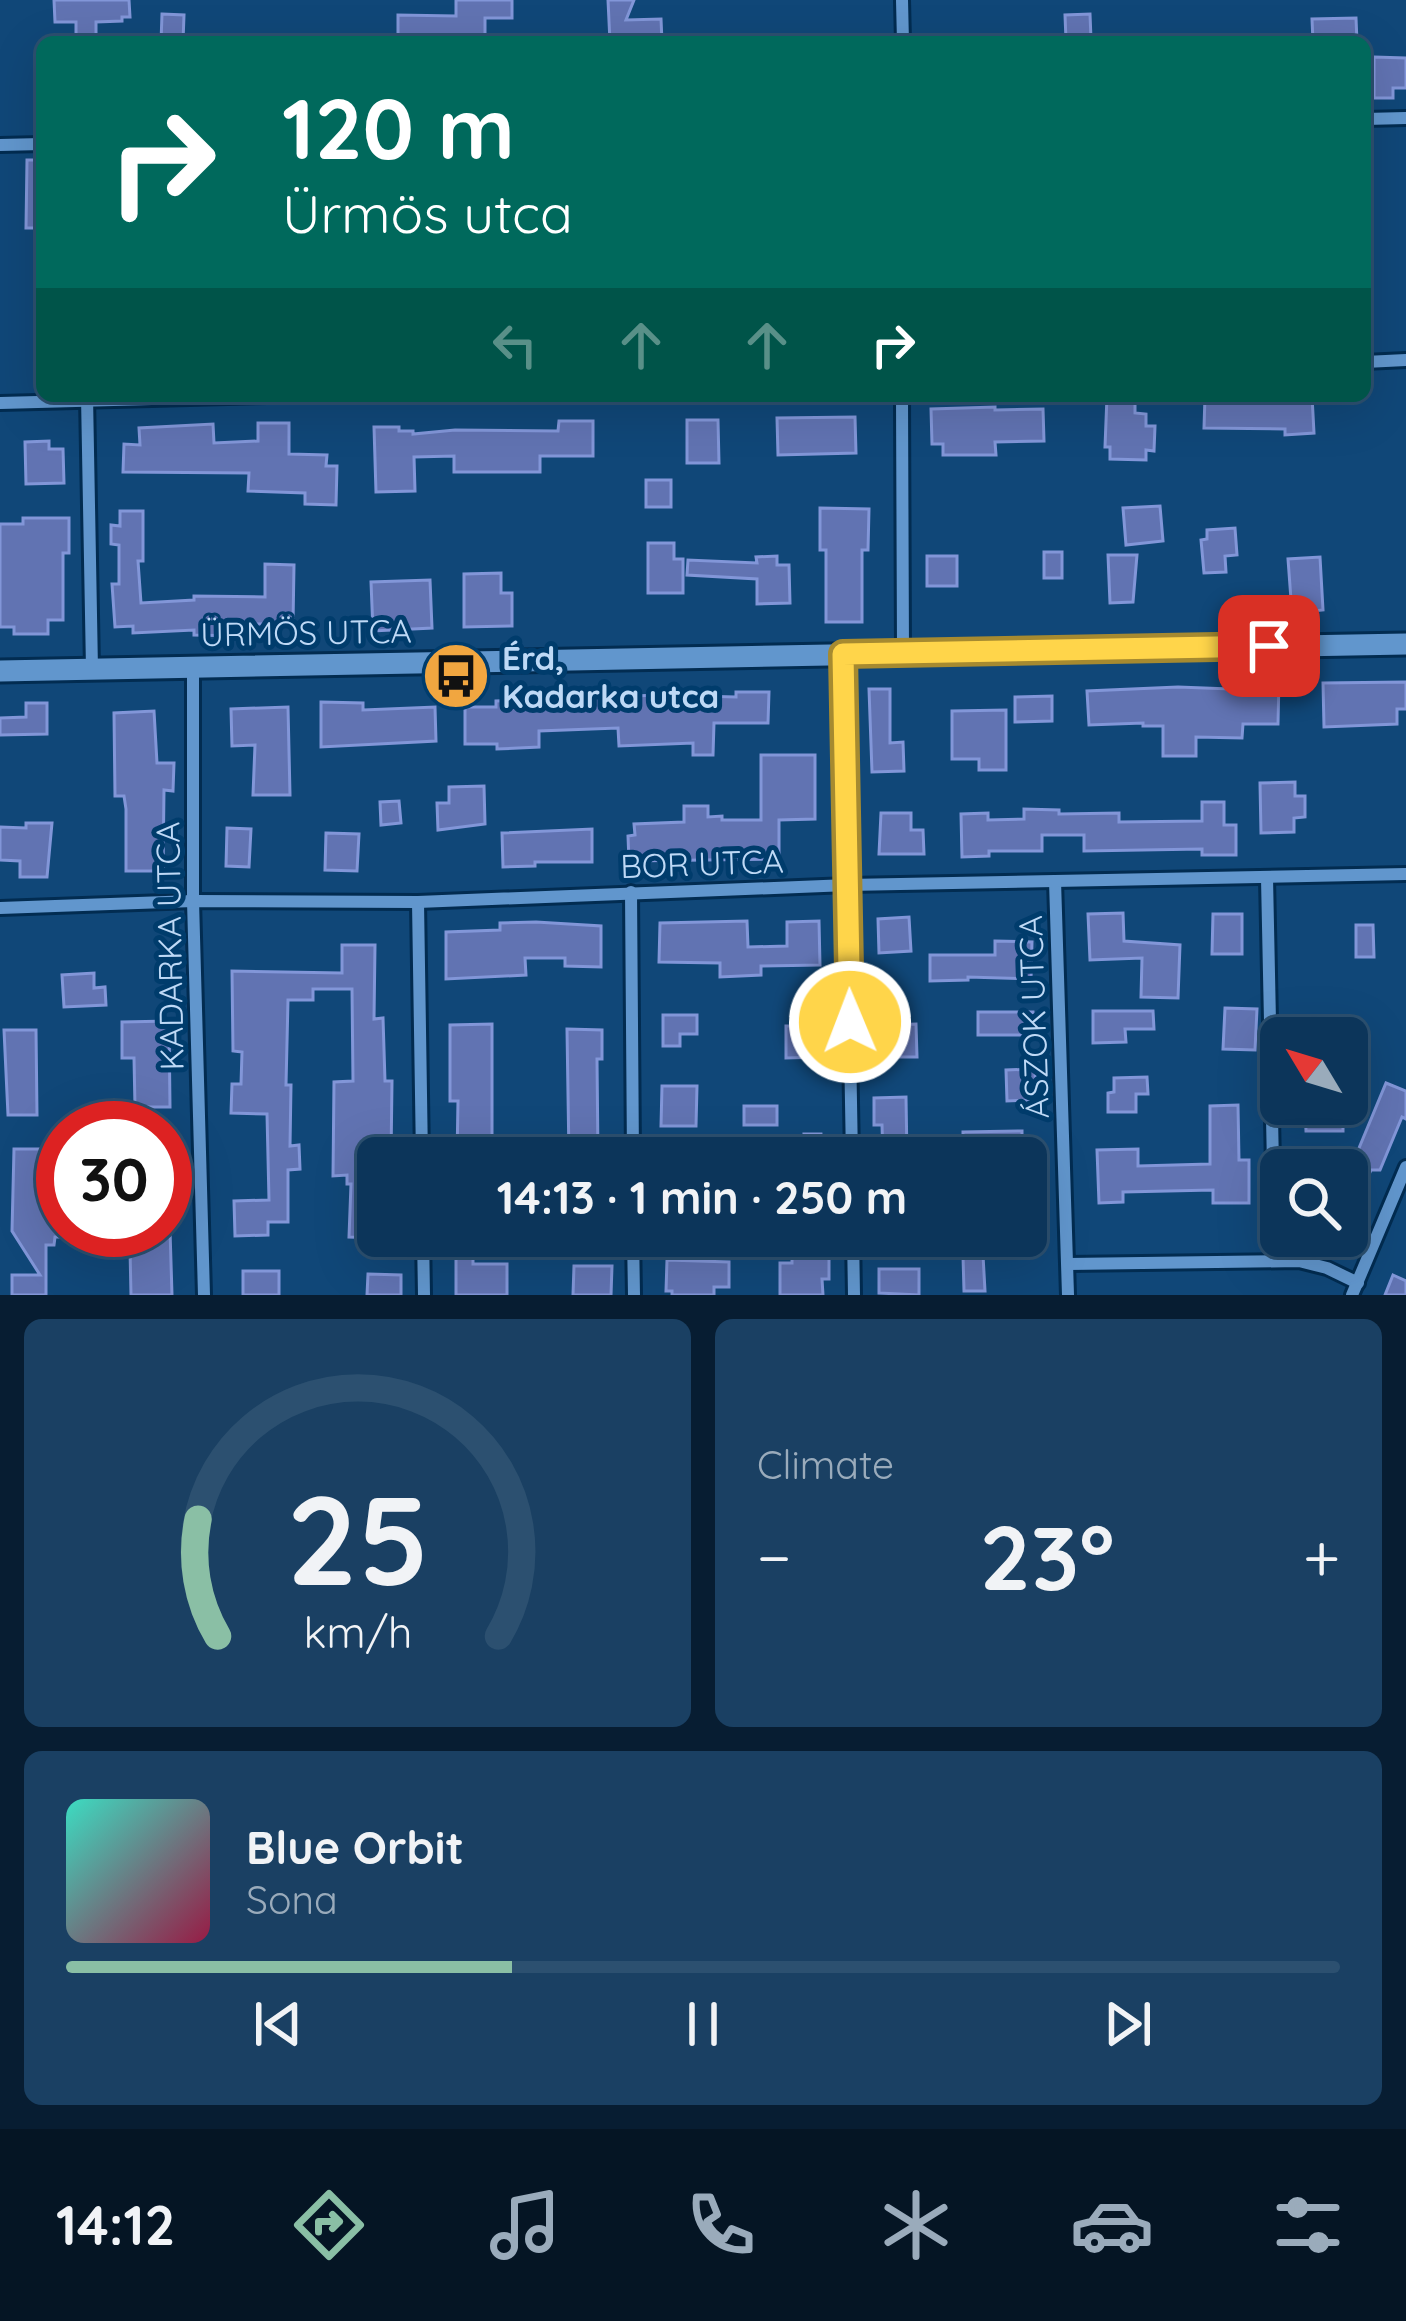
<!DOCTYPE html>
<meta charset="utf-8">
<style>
body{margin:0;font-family:Quicksand,sans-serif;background:#1a4063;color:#f1f3f6;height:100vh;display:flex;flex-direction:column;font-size:45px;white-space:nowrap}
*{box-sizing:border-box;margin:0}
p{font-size:39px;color:#9aabbb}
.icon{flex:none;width:66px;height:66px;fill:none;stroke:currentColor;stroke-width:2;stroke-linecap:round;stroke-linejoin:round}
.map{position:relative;height:1295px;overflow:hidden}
.sheet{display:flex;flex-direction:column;gap:24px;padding:24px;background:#071d32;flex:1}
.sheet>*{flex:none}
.guide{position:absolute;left:36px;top:36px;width:1335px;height:366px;border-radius:18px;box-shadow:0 12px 48px #0002,0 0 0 3px #2c5070;background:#00695c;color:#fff;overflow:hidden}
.needle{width:78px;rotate:308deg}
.buttons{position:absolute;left:1260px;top:1017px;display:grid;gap:24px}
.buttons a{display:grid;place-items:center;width:108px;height:108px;border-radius:18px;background:#0c355a;box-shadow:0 12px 48px #0002,0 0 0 3px #2c5070;font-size:60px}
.speed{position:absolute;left:36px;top:1101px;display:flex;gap:24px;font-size:60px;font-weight:700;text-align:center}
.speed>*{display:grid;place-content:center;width:156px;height:156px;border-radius:50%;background:#0c355a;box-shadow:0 12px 48px #0002,0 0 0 3px #2c5070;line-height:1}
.speed .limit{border:18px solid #d22;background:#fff;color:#111}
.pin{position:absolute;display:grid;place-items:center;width:102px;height:102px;color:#fff;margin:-51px;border-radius:24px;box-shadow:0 6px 18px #0006}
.me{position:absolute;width:132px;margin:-66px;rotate:359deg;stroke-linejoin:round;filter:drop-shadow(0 0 9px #0008)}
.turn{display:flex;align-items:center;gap:42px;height:252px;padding:0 48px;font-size:54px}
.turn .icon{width:156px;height:156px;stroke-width:2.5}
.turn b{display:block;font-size:84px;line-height:102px}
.lanes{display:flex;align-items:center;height:114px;padding:0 48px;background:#0003;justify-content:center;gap:60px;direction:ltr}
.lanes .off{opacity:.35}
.big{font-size:90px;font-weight:700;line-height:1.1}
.sheet .card{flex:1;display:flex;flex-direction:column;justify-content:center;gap:18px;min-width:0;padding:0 42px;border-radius:18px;background:#1a4063}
.sheet .dial{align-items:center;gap:0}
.dial svg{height:312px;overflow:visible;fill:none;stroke:#2c5070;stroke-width:7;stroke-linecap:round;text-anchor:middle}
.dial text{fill:#f1f3f6;stroke:none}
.song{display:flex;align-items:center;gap:36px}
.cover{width:144px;height:144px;border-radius:18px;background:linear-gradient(135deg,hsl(170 70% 55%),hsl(340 70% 35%))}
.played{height:12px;border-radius:6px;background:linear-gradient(90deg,#8abfa5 35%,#2c5070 35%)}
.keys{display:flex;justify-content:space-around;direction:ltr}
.heat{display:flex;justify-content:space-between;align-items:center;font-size:66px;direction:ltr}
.sheet .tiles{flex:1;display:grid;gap:24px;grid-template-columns:1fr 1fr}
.card:last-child{grid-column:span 2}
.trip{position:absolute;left:357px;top:1137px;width:690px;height:120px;border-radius:18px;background:#0c355a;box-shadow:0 12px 48px #0002,0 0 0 3px #2c5070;font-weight:700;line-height:120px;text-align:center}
.dock{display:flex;height:192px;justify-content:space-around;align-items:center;background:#051524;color:#9aabbb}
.dock .icon{width:84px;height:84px}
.dock .active{color:#8abfa5}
.dock b{font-size:54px;color:#f1f3f6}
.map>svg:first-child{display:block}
.building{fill:#6173b2;stroke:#8296d8;stroke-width:3}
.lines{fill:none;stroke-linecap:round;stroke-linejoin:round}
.minor-casing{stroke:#022c51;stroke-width:18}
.tertiary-casing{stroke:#022c51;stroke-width:27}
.minor{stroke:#6196cd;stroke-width:12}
.tertiary{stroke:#6196cd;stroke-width:21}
.route-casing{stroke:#a68a30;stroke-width:30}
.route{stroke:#ffd54a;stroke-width:21}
.labels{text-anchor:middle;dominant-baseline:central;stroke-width:10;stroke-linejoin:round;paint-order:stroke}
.street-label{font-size:33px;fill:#bed9f6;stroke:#003c6c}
.poi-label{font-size:33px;font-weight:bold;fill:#bed9f6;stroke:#003c6c;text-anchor:start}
</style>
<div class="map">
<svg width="1406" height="1295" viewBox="0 0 1406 1295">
<rect width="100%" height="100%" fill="#104778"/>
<g class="building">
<path d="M 54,0 L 129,0 L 130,17 L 122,17 L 122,21 L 96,22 L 96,37 L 76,38 L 76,22 L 55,22 Z"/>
<path d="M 456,0 L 512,0 L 512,18 L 485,18 L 485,42 L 398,42 L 398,15 L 456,16 Z"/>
<path d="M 608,0 L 634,0 L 626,20 L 661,19 L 662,42 L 610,42 Z"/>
<path d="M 162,14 L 184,15 L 183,42 L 161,42 Z"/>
<path d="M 1090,14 L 1091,39 L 1066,40 L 1065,15 Z"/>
<path d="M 1356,18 L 1357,42 L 1313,42 L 1312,19 Z"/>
<path d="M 1374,57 L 1406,58 L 1406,88 L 1393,88 L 1393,98 L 1374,98 Z"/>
<path d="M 27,160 L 42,160 L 42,228 L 26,228 Z"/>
<path d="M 1107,396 L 1135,396 L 1135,413 L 1146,414 L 1146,426 L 1155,426 L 1154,451 L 1146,450 L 1146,460 L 1110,459 L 1110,447 L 1105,447 Z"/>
<path d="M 1205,396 L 1312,396 L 1314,433 L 1285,435 L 1285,429 L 1204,428 Z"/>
<path d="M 995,407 L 995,410 L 1043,409 L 1044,441 L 995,442 L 996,455 L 943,455 L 943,444 L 932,444 L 931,409 Z"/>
<path d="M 855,417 L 856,453 L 778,455 L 777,418 Z"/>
<path d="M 687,420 L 718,420 L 719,463 L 687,463 Z"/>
<path d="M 559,421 L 593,421 L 593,456 L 540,456 L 540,472 L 454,472 L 454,456 L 414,457 L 415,491 L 376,492 L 374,427 L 399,427 L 399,431 L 413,431 L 413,434 L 455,430 L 558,431 Z"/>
<path d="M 258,423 L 289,423 L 289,454 L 327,455 L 326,466 L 337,466 L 336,505 L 305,504 L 305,493 L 248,491 L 249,473 L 123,472 L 124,444 L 140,445 L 139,428 L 213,424 L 214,443 L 258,441 Z"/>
<path d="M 49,441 L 49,449 L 63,449 L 64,483 L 26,484 L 25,442 Z"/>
<rect x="646" y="480" width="25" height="27"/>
<path d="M 1160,506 L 1163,541 L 1126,545 L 1123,508 Z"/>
<path d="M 820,508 L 869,509 L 868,550 L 862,550 L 862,622 L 826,622 L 826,550 L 820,550 Z"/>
<path d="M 120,511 L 143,511 L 143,561 L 138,561 L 141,603 L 194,600 L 194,596 L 265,597 L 265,564 L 294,565 L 293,624 L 239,624 L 239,636 L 194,635 L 194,630 L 133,633 L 133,626 L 115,627 L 112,584 L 119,584 L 119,545 L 111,544 L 111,525 L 120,526 Z"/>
<path d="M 23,518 L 69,518 L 69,553 L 63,553 L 63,620 L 48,620 L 48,634 L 14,634 L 14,627 L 0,627 L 0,524 L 23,524 Z"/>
<path d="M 1235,528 L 1237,555 L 1225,556 L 1226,572 L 1204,573 L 1201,540 L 1207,539 L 1207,530 Z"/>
<path d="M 648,543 L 674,543 L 674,559 L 683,559 L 683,593 L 648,593 Z"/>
<rect x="1044" y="552" width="18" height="26"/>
<path d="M 1108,555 L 1137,555 L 1133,602 L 1110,603 Z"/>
<path d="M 777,556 L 777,565 L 789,565 L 790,603 L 757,604 L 757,579 L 687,575 L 688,560 L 757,563 L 756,557 Z"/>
<rect x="927" y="556" width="30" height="30"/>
<path d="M 1320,557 L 1323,610 L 1292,613 L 1288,559 Z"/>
<path d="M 501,573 L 501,593 L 512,593 L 512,626 L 464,627 L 464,574 Z"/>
<path d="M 430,580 L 432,628 L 373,631 L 371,582 Z"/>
<path d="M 1258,679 L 1279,680 L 1278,724 L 1243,724 L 1242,738 L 1196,737 L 1196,756 L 1163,756 L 1163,726 L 1143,726 L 1143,723 L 1089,725 L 1087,691 L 1178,687 L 1257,690 Z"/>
<path d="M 1406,682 L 1406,709 L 1397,709 L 1397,724 L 1324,727 L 1323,683 Z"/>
<path d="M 869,689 L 890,689 L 890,743 L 903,742 L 904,771 L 872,772 Z"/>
<path d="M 736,692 L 769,692 L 768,723 L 714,723 L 713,755 L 693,755 L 693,743 L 619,746 L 618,728 L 539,731 L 539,747 L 497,749 L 497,744 L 465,744 L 465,707 L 496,707 L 496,701 L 660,695 L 736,697 Z"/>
<path d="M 1052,696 L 1052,721 L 1015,722 L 1015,697 Z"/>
<path d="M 321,702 L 363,703 L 363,710 L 435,707 L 436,741 L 321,747 Z"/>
<path d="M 26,703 L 47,703 L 47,734 L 0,735 L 0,718 L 26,717 Z"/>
<path d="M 288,707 L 290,795 L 253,795 L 255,745 L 232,746 L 231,709 Z"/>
<path d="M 1006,710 L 1006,770 L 979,770 L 979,759 L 952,759 L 952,711 Z"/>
<path d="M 154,711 L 157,763 L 174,763 L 173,791 L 164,790 L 163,871 L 126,871 L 126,809 L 124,796 L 115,796 L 114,713 Z"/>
<path d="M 761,755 L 815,755 L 815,819 L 779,820 L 779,859 L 629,861 L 628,836 L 635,835 L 634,824 L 684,822 L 684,806 L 708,806 L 708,817 L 722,816 L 722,820 L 761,820 Z"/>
<path d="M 1295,782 L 1295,796 L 1305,796 L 1305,817 L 1294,818 L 1294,832 L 1261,833 L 1260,783 Z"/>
<path d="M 484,786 L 485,824 L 438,830 L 437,803 L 449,803 L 449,787 Z"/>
<path d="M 399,801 L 401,823 L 381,825 L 380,802 Z"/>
<path d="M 1202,802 L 1224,802 L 1224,825 L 1236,825 L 1236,855 L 1202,855 L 1202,849 L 1084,851 L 1084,835 L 1042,835 L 1042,851 L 989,851 L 989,856 L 962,857 L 961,814 L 988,813 L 988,820 L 1024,819 L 1024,809 L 1059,810 L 1059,814 L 1119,813 L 1119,822 L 1202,821 Z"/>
<path d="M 881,813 L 911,813 L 911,830 L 923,830 L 924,854 L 879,854 Z"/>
<path d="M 26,823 L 52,823 L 47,877 L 20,877 L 20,861 L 0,860 L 0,827 L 26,828 Z"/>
<path d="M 227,828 L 251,829 L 249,867 L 226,866 Z"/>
<path d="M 592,829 L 592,862 L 535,862 L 535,866 L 503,867 L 502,833 Z"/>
<path d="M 326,833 L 359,834 L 357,871 L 325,870 Z"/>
<path d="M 1123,913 L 1124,941 L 1180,945 L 1178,998 L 1141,997 L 1142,958 L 1090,960 L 1088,914 Z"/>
<path d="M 1213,914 L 1242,914 L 1242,954 L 1212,954 Z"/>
<path d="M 909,917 L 911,951 L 879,953 L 878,919 Z"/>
<path d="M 747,921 L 748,947 L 787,946 L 787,922 L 819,921 L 820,965 L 761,966 L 761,975 L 720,977 L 720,963 L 659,962 L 660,923 Z"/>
<path d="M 536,922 L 601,926 L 601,967 L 565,966 L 565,958 L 525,958 L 526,975 L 446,979 L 446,932 L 500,930 L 500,923 Z"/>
<path d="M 1356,925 L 1373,925 L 1374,957 L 1356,957 Z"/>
<path d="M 995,941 L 1032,942 L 1031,979 L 968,977 L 968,980 L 930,981 L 930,955 L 995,955 Z"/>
<path d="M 342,945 L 375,945 L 374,1019 L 383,1018 L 385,1081 L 392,1081 L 391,1158 L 378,1158 L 378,1238 L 349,1237 L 351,1184 L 347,1184 L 347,1175 L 333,1176 L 334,1082 L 353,1081 L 352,989 L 313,989 L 313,1000 L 288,1000 L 286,1085 L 291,1085 L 290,1146 L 299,1145 L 300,1169 L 288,1170 L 288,1222 L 268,1222 L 268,1235 L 235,1236 L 234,1201 L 269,1200 L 267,1114 L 231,1113 L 232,1084 L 241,1084 L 242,1052 L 233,1051 L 232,971 L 342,973 Z"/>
<path d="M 94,973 L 94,988 L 105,987 L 106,1005 L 64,1007 L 62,975 Z"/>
<path d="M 1225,1008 L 1257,1009 L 1255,1050 L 1223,1049 Z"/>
<path d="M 1093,1011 L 1153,1011 L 1154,1029 L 1125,1029 L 1126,1042 L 1093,1043 Z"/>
<path d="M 978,1012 L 1033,1012 L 1034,1035 L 978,1035 Z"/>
<path d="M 663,1015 L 697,1015 L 697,1034 L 680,1034 L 680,1046 L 663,1046 Z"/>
<rect x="1310" y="1017" width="38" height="21"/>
<path d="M 169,1021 L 170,1107 L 135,1107 L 134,1058 L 122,1058 L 122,1022 Z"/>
<path d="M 492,1024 L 492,1158 L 457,1158 L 458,1101 L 450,1101 L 450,1025 Z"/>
<path d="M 916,1024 L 917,1057 L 882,1057 L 881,1025 Z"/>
<path d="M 786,1026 L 822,1026 L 822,1057 L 786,1058 Z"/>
<path d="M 567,1029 L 602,1030 L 602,1059 L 597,1059 L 598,1158 L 569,1158 Z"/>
<path d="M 4,1030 L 36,1030 L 37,1115 L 8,1115 Z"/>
<path d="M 1035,1069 L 1036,1100 L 1007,1101 L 1006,1070 Z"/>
<path d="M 1147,1077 L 1148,1094 L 1136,1094 L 1136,1112 L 1108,1112 L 1108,1093 L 1114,1092 L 1114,1078 Z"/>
<path d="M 1386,1083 L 1406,1091 L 1406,1119 L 1402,1117 L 1380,1170 L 1371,1170 L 1347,1226 L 1347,1177 Z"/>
<path d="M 662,1086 L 697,1086 L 696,1126 L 661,1126 Z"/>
<path d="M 906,1097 L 907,1158 L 883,1158 L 882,1125 L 874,1125 L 874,1098 Z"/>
<path d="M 1305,1104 L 1343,1104 L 1343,1131 L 1306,1131 Z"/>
<path d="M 1238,1105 L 1239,1160 L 1249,1160 L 1249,1203 L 1213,1203 L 1213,1190 L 1123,1192 L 1123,1202 L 1099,1203 L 1097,1150 L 1138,1149 L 1138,1166 L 1210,1164 L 1210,1106 Z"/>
<rect x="744" y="1106" width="33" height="19"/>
<path d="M 1022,1131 L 1022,1157 L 963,1158 L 963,1132 Z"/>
<path d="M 804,1134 L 821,1134 L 823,1158 L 805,1158 Z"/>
<rect x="684" y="1139" width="29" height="19"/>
<path d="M 14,1149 L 62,1149 L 63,1237 L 55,1237 L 54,1245 L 46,1245 L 46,1295 L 12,1295 L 12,1275 L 40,1275 L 12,1231 Z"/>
<path d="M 125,1230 L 170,1230 L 172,1295 L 131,1295 L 130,1249 L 125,1250 Z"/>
<path d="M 456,1236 L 473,1236 L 473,1264 L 507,1264 L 507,1295 L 456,1295 Z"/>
<path d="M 792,1236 L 829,1236 L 829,1279 L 822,1279 L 823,1295 L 780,1295 L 780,1263 L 792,1263 Z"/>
<path d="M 983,1255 L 985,1291 L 964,1291 L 963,1256 Z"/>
<path d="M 667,1260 L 729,1262 L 729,1287 L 714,1287 L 714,1295 L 672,1295 L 672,1291 L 666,1291 Z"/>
<path d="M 574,1266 L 612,1266 L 611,1295 L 573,1295 Z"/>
<path d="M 879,1269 L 919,1269 L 919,1295 L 879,1293 Z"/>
<rect x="243" y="1271" width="36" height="24"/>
<path d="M 368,1274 L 401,1275 L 401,1295 L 367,1295 Z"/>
<path d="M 1393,1275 L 1406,1281 L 1406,1295 L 1385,1295 Z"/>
</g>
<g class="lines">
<defs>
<g id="minor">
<path d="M 902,0 L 903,42"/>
<path d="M 1365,119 L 1406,118"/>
<path d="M 0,145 L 42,144"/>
<path d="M 1365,362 L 1406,360"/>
<path d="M 87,396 L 92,669"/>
<path d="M 902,396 L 903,651"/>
<path d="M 0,403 L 267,396"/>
<path d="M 843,654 L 852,1158"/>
<path d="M 193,668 L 193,901 L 204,1295"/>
<path d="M 1267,878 L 1275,1261"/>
<path d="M 1055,881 L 1068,1295"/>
<path d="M 631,892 L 633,1158"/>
<path d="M 418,902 L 422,1158"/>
<path d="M 0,908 L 193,901 L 418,902 L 848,885 L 1406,874"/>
<path d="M 423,1236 L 424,1295"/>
<path d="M 633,1236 L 634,1295"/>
<path d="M 853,1236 L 854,1295"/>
<path d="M 1068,1264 L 1299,1261 L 1327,1268 L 1358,1283"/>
<path d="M 1352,1295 L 1406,1167"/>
</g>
<path id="tertiary" d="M 0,671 L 1406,644"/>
</defs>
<use href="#minor" class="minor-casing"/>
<use href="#tertiary" class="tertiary-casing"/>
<use href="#minor" class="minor"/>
<use href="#tertiary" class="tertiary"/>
</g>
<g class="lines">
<defs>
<path id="route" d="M 850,1022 L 843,654 L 1269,646"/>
</defs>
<use href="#route" class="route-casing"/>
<use href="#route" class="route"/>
</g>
<defs>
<symbol id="bus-disc" viewBox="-11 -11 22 22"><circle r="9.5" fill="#f1a640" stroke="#003c6c"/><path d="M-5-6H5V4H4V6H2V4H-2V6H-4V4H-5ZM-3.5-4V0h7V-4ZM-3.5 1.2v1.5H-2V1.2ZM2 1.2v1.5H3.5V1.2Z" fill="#111"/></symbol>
</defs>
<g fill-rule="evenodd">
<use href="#bus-disc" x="418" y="638" width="76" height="76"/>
</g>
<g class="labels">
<g class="street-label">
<text transform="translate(306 632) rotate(-1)">ÜRMÖS UTCA</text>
<text transform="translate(702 863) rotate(-2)">BOR UTCA</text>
<text transform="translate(169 946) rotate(-91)">KADARKA UTCA</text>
<text transform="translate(1033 1017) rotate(-92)">ÁSZOK UTCA</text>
</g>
<g class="poi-label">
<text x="502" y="657">Érd,<tspan x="502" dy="38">Kadarka utca</tspan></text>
</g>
</g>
</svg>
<div class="buttons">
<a><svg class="needle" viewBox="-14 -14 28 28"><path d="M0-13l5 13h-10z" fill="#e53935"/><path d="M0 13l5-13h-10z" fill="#9aabbb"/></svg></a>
<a><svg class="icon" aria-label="search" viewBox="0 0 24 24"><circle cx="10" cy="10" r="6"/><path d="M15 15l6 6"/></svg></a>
</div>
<div class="speed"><div class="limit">30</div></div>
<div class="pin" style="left:1269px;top:646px;background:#d93025"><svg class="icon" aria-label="arrive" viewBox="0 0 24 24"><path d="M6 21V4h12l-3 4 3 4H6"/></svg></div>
<svg class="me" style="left:850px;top:1022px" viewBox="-20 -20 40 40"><circle r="17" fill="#ffd54a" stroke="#fff" stroke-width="3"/><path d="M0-11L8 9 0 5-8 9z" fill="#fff"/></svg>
<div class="trip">14:13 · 1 min · 250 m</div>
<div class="guide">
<div class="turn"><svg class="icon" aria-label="right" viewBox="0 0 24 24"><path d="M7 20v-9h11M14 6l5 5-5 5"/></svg><div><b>120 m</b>Ürmös utca</div></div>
<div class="lanes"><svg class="icon off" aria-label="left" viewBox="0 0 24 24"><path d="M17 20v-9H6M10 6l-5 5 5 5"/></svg><svg class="icon off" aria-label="ahead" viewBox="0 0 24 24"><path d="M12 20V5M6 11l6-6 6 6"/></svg><svg class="icon off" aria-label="ahead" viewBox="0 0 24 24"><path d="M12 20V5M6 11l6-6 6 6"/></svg><svg class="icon" aria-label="right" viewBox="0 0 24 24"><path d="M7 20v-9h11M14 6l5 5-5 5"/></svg></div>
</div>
</div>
<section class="sheet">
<div class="tiles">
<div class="card dial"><svg viewBox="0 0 100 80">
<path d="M14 69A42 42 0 1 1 86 69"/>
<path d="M14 69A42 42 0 0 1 9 39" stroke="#8abfa5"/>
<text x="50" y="56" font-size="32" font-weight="700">25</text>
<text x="50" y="72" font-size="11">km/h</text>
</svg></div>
<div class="card"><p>Climate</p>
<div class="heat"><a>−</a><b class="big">23°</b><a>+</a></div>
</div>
<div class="card">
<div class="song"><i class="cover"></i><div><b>Blue Orbit</b><p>Sona</p></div></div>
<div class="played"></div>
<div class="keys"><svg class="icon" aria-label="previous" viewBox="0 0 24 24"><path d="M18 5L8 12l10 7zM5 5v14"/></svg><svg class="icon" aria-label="pause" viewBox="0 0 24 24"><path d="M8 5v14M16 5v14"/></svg><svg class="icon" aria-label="next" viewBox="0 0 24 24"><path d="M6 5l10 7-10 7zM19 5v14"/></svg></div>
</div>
</div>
</section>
<nav class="dock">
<b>14:12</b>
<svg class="icon active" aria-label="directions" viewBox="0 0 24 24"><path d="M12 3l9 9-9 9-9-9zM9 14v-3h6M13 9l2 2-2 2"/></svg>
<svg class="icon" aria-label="music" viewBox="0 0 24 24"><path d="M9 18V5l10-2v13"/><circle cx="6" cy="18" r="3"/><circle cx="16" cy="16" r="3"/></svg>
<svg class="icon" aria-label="phone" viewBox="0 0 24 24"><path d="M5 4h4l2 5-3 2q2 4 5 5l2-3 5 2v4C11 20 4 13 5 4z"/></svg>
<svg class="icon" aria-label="climate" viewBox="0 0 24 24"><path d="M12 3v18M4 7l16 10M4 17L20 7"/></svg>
<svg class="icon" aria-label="car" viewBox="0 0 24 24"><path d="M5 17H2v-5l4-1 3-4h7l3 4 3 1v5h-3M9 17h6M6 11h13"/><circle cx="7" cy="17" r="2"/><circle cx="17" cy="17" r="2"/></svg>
<svg class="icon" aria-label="filters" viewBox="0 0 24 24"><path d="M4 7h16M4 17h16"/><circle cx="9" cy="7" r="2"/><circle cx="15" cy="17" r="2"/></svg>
</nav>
